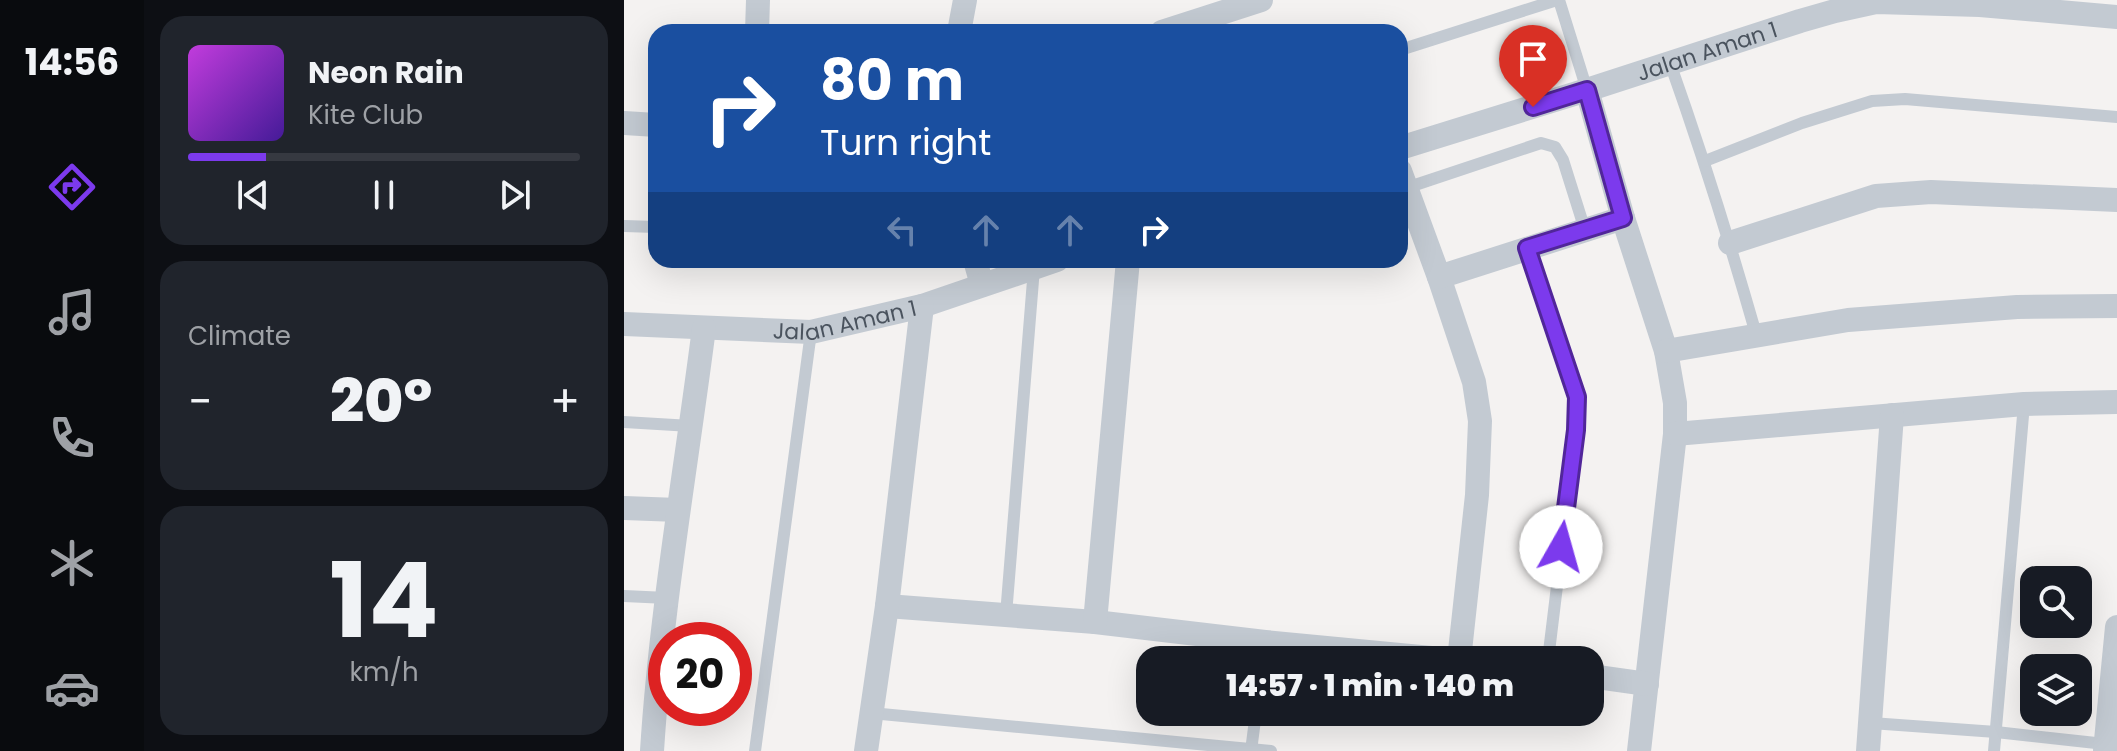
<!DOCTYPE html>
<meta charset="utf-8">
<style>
body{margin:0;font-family:Poppins,sans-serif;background:#20242c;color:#f1f3f6;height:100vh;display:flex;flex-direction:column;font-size:30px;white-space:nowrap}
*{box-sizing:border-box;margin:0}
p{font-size:26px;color:#9ea1a6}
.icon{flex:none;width:44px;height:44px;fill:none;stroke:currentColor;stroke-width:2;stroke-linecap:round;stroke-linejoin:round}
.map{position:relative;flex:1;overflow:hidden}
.drawer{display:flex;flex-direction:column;gap:16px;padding:16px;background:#0d0f14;width:480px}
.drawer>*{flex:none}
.banner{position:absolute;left:24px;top:24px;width:760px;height:244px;border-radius:24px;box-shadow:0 8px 32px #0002;background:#1a4fa0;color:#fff;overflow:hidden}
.tools{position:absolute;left:1396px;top:566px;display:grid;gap:16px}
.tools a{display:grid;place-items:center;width:72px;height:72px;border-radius:16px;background:#171b24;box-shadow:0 8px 32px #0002;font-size:40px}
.speed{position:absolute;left:24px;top:622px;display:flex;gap:16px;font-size:40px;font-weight:700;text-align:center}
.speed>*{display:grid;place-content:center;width:104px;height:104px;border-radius:50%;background:#171b24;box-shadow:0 8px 32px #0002;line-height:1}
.speed .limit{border:12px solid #d22;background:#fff;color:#111}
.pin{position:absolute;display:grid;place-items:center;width:68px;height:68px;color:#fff;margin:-82px -34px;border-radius:50% 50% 50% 0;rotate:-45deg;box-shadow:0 0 8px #0007}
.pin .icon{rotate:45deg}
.me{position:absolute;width:88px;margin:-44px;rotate:7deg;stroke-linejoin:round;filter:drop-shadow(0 0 6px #0008)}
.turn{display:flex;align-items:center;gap:28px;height:168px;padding:0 40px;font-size:36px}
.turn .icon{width:104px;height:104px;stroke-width:2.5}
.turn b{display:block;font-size:56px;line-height:68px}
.lanes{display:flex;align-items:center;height:76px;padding:0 40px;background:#0003;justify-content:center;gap:40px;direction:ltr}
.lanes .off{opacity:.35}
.big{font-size:60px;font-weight:800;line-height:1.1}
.drawer .widget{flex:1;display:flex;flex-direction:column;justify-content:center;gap:12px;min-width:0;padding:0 28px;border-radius:24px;background:#20242c}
.drawer .dial{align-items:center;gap:0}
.dial b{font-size:104px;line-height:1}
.song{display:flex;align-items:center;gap:24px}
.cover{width:96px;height:96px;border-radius:12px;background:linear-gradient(135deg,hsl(290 70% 55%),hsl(260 70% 35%))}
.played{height:8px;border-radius:4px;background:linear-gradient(90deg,#7c3aed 20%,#363941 20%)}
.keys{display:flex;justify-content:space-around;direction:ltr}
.heat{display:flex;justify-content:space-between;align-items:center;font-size:44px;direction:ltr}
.trip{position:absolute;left:512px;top:646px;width:468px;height:80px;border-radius:24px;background:#171b24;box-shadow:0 8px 32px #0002;font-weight:800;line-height:80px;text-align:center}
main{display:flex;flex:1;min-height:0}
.tab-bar{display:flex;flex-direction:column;width:144px;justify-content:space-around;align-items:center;background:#090b0e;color:#9ea1a6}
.tab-bar .icon{width:56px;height:56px}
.tab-bar .selected{color:#7c3aed}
.tab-bar b{font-size:36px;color:#f1f3f6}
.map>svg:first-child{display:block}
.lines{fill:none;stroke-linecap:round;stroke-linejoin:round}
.lane{stroke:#c3cad2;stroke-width:12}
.street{stroke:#c3cad2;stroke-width:24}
.route-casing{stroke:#51269a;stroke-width:20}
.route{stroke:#7c3aed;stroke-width:14}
.labels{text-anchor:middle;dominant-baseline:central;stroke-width:6;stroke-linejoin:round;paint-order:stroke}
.street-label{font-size:22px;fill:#4a535e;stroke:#fff}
</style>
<main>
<nav class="tab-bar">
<b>14:56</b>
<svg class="icon selected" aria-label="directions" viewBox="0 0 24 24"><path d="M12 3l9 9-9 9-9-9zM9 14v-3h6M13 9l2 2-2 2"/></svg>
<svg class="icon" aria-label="music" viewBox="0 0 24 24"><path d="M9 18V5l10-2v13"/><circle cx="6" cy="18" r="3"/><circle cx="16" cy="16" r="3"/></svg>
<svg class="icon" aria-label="phone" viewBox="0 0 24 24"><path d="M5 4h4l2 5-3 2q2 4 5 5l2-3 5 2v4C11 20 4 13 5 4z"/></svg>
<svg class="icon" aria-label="climate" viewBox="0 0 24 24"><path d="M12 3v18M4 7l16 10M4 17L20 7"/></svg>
<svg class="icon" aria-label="car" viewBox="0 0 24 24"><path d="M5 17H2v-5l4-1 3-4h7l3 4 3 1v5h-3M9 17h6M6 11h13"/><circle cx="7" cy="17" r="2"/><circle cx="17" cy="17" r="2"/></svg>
</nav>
<section class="drawer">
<div class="widget">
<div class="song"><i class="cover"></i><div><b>Neon Rain</b><p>Kite Club</p></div></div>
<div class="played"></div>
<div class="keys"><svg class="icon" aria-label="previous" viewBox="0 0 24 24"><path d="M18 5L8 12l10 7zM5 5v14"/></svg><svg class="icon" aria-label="pause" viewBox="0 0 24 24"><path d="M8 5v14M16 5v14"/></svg><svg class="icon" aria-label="next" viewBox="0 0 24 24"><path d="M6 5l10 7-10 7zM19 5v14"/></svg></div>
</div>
<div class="widget"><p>Climate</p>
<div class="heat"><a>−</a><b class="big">20°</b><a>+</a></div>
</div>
<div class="widget dial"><b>14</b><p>km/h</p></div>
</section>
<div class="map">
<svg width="1493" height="751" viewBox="0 0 1493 751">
<rect width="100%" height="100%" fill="#f4f2f1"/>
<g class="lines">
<g class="lane">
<path d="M 935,0 L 963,90"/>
<path d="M 776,50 L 933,0"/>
<path d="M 1046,63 C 1078,153 1106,243 1132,334"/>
<path d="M 1081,161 L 1178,123 L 1248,101 L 1281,99 L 1493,117"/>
<path d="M 782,188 L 917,143 L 931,147 L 939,160 L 961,230"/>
<path d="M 0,226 L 32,227"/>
<path d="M 903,248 L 953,397 L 952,430 L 924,660"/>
<path d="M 0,422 L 67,426"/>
<path d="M 0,596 L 43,598"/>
<path d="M 382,615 L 410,268"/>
<path d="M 247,713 L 647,751"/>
<path d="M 1247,723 L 1372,732 L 1481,744"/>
<path d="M 131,751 L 187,332"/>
<path d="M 627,751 L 632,712"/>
<path d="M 1370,751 L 1400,404"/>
</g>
<g class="street">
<path d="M 133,32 L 134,0"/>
<path d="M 335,32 L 341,0"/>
<path d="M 538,32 L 637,0"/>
<path d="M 963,90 L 999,218 L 1042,351 L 1051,403 L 1051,434 L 1015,751"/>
<path d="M 0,123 L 32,125"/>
<path id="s1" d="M 776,148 L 963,90 L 1176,21 L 1211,11 L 1252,2 L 1356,5 L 1493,17"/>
<path d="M 776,171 L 815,277 L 850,382 L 856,421 L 853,495 L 835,660"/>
<path d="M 1106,243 L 1252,196 L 1307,192 L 1493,200"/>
<path d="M 351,260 L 358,285"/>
<path d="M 815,277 L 999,218"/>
<path id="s2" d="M 0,324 L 187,332 L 298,306 L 433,260"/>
<path d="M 1042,351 L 1224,320 L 1393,307 L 1493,306"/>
<path d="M 1051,434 L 1400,404 L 1493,402"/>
<path d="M 0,508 L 54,510"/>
<path d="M 263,606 L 471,622 L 641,642 L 828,660"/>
<path d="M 471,622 L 504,260"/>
<path d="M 966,676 L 1023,684"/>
<path d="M 28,751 C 37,609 62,469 80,328"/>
<path d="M 242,751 L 263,606 L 298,306"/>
<path d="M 1244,751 L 1268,415"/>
<path d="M 1481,751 L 1493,627"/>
</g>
</g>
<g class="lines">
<defs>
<path id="route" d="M 909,107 L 963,90 L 999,218 L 903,248 L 953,397 L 952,430 L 937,547"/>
</defs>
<use href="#route" class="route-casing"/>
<use href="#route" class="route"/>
</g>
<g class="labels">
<g class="street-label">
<text stroke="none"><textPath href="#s1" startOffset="322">Jalan Aman 1</textPath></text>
<text stroke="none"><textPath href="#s2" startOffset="222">Jalan Aman 1</textPath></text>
</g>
</g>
</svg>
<div class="tools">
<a><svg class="icon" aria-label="search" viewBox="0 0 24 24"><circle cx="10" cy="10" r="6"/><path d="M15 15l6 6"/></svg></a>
<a><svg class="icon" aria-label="layers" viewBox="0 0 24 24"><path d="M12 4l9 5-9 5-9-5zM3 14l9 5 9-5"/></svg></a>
</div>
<div class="speed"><div class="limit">20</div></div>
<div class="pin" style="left:909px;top:107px;background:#d93025"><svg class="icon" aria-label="arrive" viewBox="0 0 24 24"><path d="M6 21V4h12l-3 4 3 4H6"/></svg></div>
<svg class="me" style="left:937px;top:547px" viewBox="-20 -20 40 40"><circle r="19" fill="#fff"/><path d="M0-13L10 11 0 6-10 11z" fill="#7c3aed"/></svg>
<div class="trip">14:57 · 1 min · 140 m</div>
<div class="banner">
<div class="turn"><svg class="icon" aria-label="right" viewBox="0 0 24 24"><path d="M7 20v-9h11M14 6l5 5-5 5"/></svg><div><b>80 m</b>Turn right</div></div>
<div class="lanes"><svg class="icon off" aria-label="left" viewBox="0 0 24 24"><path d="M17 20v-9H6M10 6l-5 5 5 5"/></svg><svg class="icon off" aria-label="ahead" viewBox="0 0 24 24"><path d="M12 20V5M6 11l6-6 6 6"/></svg><svg class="icon off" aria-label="ahead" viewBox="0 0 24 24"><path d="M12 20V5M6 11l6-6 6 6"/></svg><svg class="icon" aria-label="right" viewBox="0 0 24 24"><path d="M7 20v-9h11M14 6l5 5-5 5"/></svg></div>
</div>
</div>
</main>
